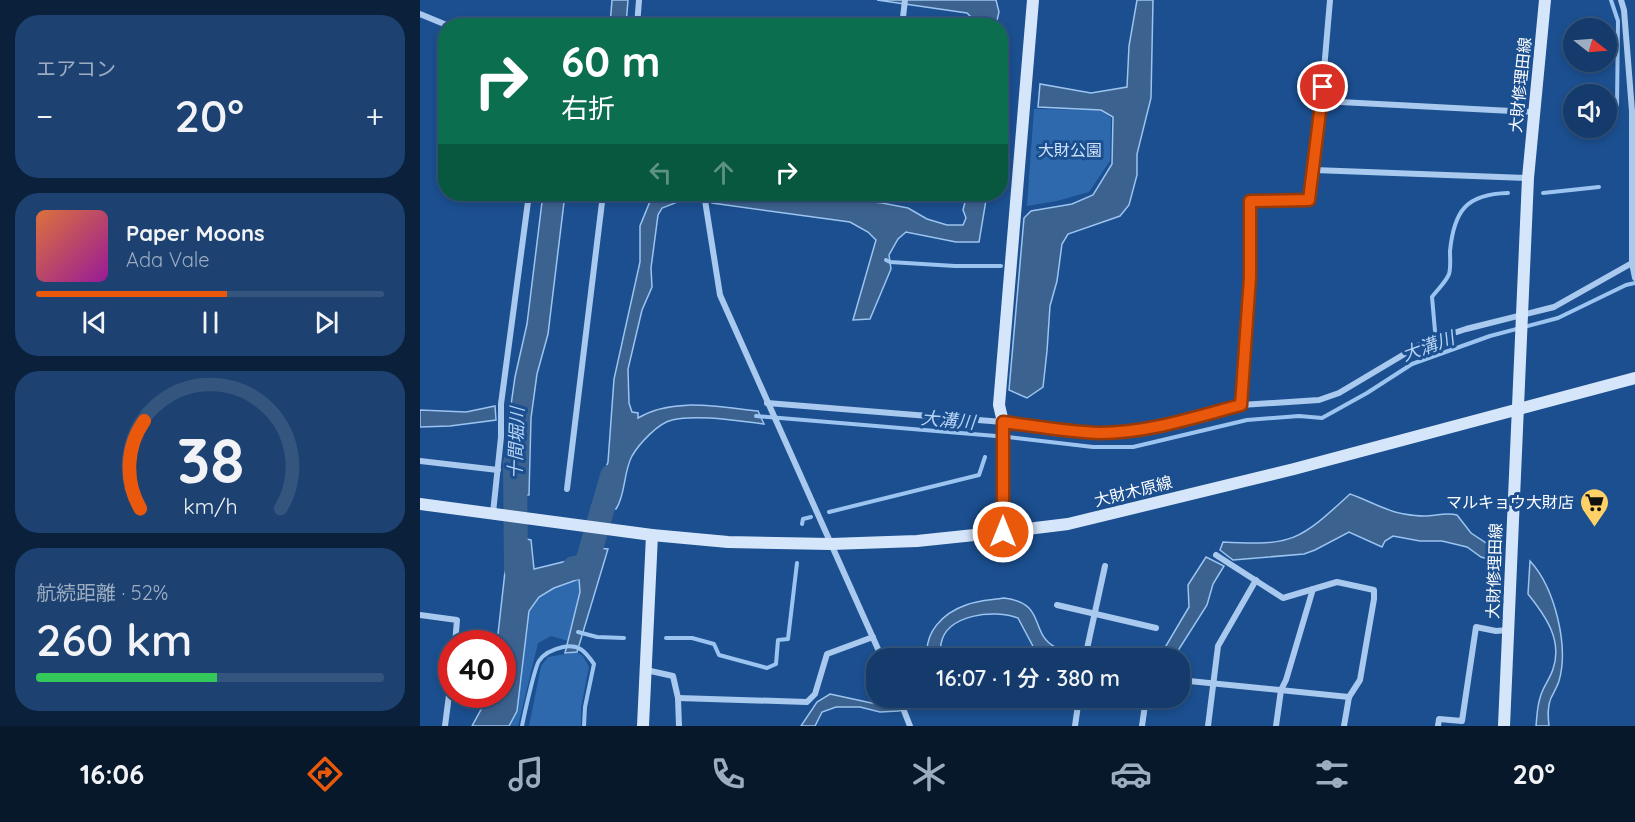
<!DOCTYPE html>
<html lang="ja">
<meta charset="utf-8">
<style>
body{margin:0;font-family:Quicksand,"Noto Sans JP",sans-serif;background:#1d4271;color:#f1f3f6;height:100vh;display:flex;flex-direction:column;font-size:22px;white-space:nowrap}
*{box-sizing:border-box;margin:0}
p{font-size:20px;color:#9dadc1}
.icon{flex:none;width:33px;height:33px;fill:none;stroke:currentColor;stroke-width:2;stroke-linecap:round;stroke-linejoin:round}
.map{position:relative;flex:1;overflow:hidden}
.drawer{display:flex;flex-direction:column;gap:15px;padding:15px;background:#0b203b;width:420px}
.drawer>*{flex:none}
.hud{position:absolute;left:18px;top:18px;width:570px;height:183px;border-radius:24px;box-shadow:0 3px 9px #0003,0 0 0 2px #33557e;background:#0b6e4f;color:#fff;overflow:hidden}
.needle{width:39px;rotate:107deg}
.fabs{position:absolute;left:1143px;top:18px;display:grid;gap:12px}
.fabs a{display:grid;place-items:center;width:54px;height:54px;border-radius:50%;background:#143b6b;box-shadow:0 3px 9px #0003,0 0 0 2px #33557e;font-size:30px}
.speed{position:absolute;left:18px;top:630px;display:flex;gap:12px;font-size:30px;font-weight:700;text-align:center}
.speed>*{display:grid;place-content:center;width:78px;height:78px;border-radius:50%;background:#143b6b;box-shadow:0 3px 9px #0003,0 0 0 2px #33557e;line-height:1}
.speed .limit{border:9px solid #d22;background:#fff;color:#111}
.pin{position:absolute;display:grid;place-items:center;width:51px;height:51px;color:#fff;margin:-26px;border:3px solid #fff;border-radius:50%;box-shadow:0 2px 6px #0007}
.me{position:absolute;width:66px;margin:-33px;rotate:0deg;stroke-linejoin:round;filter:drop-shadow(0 0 4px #0008)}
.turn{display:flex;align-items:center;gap:21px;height:126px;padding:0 24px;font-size:27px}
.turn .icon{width:78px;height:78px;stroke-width:2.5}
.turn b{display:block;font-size:42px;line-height:51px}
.lanes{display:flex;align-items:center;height:57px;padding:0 24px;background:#0003;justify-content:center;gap:30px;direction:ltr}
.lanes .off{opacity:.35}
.big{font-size:45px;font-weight:600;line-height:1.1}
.drawer .widget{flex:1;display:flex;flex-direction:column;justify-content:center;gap:9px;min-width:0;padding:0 21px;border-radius:24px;background:#1d4271}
.drawer .dial{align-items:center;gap:0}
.dial svg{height:156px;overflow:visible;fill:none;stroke:#33557e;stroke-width:7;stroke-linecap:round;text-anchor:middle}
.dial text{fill:#f1f3f6;stroke:none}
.song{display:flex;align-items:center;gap:18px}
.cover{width:72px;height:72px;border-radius:9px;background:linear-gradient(135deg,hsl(20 70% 55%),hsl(300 70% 35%))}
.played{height:6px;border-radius:3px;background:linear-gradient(90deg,#ea580c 55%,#33557e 55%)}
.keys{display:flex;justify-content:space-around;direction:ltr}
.heat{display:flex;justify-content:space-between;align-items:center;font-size:33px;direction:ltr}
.charge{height:9px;border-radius:4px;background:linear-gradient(90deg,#34c759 52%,#33557e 0)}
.trip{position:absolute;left:446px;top:648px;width:324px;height:60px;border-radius:24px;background:#143b6b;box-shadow:0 3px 9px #0003,0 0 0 2px #33557e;font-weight:600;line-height:60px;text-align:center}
.dock{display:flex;height:96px;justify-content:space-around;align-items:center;background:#08182b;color:#9dadc1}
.dock .icon{width:42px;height:42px}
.dock .current{color:#ea580c}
.dock b{font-size:27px;color:#f1f3f6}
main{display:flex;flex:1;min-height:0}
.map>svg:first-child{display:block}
.green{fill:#2e69ad}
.water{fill:#3c6290;stroke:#9cc4f0;stroke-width:1.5}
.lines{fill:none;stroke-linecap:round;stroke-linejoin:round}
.stream{stroke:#9cc4f0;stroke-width:4}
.river{stroke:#3c6290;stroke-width:24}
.street{stroke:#a9c9ee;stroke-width:6}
.secondary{stroke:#d6e6fa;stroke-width:12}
.route-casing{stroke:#983908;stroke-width:15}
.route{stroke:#ea580c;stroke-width:10}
.labels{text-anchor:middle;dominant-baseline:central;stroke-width:6;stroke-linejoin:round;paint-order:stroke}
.street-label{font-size:16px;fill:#fff;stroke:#1b4f8f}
.park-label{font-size:16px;fill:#cfe3fa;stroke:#1b4f8f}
.poi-label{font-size:16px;fill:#fff;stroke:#1b4f8f;text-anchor:end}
.water-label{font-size:18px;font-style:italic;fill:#b5d3f5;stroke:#1b4f8f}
</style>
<main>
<section class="drawer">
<div class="widget"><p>エアコン</p>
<div class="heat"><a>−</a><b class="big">20°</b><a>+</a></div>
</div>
<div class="widget">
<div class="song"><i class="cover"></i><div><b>Paper Moons</b><p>Ada Vale</p></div></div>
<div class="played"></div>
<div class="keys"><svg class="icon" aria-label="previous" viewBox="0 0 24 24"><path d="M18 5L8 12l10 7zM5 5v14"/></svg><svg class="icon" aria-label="pause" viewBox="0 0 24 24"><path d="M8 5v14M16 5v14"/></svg><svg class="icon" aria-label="next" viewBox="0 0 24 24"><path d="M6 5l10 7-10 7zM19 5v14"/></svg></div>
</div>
<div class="widget dial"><svg viewBox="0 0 100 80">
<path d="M14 69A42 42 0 1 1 86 69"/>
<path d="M14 69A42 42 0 0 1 16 24" stroke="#ea580c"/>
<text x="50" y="56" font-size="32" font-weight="700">38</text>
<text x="50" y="72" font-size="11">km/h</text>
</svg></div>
<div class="widget"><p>航続距離 · 52%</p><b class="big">260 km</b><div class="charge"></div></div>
</section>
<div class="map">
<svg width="1215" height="726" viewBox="0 0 1215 726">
<rect width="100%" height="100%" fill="#1b4f8f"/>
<g class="green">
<path d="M 614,109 L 680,110 L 691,118 L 690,161 L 669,192 L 637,201 L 607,206 Z"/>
<path d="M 159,579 L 160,592 L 148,641 L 131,636 L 118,643 L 98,726 L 89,726 L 97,711 L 109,611 L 119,597 L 134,588 Z"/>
<path d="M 157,652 L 163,656 L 169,667 L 161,707 L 161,726 L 109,726 L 121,666 L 128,657 Z"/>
</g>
<g class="water">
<path d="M 192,0 L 208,0 L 206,25 L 190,25 Z"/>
<path d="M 457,0 L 576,0 L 579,12 L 576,25 L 555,25 L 554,20 L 547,13 Z"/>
<path d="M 717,0 L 733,0 L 731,98 L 717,154 L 717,175 L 709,205 L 700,216 L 648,234 L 642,244 L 637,281 L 630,306 L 627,351 L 623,387 L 607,398 L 589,390 L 604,218 L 611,211 L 652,204 L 673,195 L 692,164 L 693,117 L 681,110 L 618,107 L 620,84 L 671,93 L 707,87 L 709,46 Z"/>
<path d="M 123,194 L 145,194 L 128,334 L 117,374 L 111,418 L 109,495 L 87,494 L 89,419 L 95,377 L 107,324 Z"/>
<path d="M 233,194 L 274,194 L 273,196 L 242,208 L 238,215 L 231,268 L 232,287 L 222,310 L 208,369 L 209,403 L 212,412 L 218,413 L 218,418 C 253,397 299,407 338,411 L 344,424 C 318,421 277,414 252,420 C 238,423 219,444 212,456 C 203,473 206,494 196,509 L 172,506 L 188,462 L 194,379 L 220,262 L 220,226 Z"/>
<path d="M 290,194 L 381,194 L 462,203 L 488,208 L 507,219 L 527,225 L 543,225 L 546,218 L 543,210 L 547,194 L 567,194 L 559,242 L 536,242 L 486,232 L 478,239 L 469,255 L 471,269 L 450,319 L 433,320 L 456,240 L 448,232 L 430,222 L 292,203 Z"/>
<path d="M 75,406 L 76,420 L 30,426 L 0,427 L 0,410 L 46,412 Z"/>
<path d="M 930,494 C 948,500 965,511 984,514 C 990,515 997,516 1004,516 C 1015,516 1026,512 1037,515 L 1051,533 L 1072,547 L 1072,560 L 1061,557 L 1047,547 L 1022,541 L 1000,541 L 973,536 L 965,541 L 962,547 L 929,532 L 895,550 L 884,554 L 813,560 L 800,550 L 803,542 C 873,546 879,541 930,494 Z"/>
<path d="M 89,536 L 111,540 L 114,569 L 159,558 L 165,547 L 188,549 L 157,652 L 145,653 L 160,592 L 159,579 L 134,588 L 119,597 L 109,611 L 97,711 L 89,726 L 52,726 L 69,695 L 82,694 L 82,644 L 77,643 Z"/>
<path d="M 786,557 L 804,566 L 793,584 L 787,605 L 754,657 L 726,658 L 743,651 L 769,607 L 768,585 Z"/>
<path d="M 1110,561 C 1135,588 1149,646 1139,681 C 1137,687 1134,692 1131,698 C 1127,707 1128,717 1129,726 L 1116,726 C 1117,717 1117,707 1120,698 C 1122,688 1130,679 1133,669 C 1143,640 1125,615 1108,594 Z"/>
<path d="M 584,598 C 627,603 609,633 635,647 C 646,653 678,656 691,658 L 627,658 L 615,650 L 598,618 C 575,609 526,614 521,644 C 520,649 521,654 521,658 L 508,658 C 503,633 523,613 546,605 C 558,600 572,600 584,598 Z"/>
<path d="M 410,694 L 456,704 L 468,705 L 492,698 L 512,698 L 479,711 L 460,712 L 440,707 L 416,707 L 402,712 L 395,726 L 381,726 L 397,702 Z"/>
</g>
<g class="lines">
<g class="stream">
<path d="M 1191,0 L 1198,21 L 1197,105"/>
<path d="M 1123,193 L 1179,187"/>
<path d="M 466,260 L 470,262 L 535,266 L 581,266"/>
<path d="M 1015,331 L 1012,297 C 1017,290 1026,282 1029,274 C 1031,268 1030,258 1030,251 C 1034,211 1046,194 1088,193"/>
<path d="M 336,416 L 588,437 L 673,447 L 713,447 L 827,420 L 879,416 L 902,418 L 947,393 L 992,364 L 1070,336 L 1138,318 L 1206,285 L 1215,283"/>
<path d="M 409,512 L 559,475 L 565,457"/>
<path d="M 382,524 L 383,519 L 391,517"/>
<path d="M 158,632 L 177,637 L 204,638"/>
<path d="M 246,638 L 272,638 L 294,644 L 299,655 L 347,668 L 356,664 L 358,640 L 368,639 L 377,563"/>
<path d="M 102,726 C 104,716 115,666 119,661 C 124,653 134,649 143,647 C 159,644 165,651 174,664 L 165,707 L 164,726"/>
</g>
<g class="river">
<path d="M 95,463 L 96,569"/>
<path d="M 154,568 L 166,566 L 192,476"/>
</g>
<g class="street">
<path d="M 1201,0 L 1204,10 L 1212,111 L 1212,263 L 1215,278"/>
<path d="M 0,14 L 29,26"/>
<path d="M 217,26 L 219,0"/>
<path d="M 482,26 L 485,0"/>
<path d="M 901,101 L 1113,112"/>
<path d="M 894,170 L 1108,178"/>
<path d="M 284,194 L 300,295 L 462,658"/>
<path d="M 347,403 L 583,422 L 680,433 L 711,430 L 753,423 L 821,405 L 899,400 L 919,393 L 1003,343 L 1046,329 L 1134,307 L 1212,263"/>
<path d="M 821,405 L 829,277 L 830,201 L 889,200 L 898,140 L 910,0"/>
<path d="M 0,461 L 78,470"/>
<path d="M 147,489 L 183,194"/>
<path d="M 73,513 L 81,437 L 81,404 L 109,194"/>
<path d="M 796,555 L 863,598 L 917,582 L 954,590 L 954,599 L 940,680 L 929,697"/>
<path d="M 637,605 L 736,628"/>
<path d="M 0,615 L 37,620 L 35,644"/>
<path d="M 665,658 L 685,566"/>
<path d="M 226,670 L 253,676 L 258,698 L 259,726"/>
<path d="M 759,680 L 929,697 L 924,726"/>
<path d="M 258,698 L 387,702 L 395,694 L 407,654 L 453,637"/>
<path d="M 479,698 L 490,726"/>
<path d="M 25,726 L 32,672"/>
<path d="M 655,726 L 659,698"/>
<path d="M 722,726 L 726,698"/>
<path d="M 788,726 L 798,646 L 836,580"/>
<path d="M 856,726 L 861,690 L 866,680 L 893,589"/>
<path d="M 1018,726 L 1019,719 L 1042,721 L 1056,627 L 1076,631 L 1088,630"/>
</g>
<g class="secondary">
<path d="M 0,504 L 232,535 L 308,542 L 411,544 L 497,541 L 583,532 L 648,524 L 874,469 L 1215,378"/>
<path d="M 583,532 L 583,422 L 579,405 L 613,0"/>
<path d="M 223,726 L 232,535"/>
<path d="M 1084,726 L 1108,178 L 1125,0"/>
</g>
</g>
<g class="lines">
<defs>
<path id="route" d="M 583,532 L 583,422 C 615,426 648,432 680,433 C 728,433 775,417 821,405 L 830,277 L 830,201 L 889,200 L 903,87"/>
</defs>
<use href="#route" class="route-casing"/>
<use href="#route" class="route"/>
</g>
<defs>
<symbol id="supermarket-pin" viewBox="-11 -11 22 30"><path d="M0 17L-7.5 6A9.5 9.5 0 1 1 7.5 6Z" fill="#ffd166" stroke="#1b4f8f"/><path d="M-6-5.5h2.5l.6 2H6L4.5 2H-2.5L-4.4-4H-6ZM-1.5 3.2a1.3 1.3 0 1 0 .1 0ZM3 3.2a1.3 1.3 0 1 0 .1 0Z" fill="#111"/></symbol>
</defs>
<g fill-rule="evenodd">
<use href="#supermarket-pin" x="1158" y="486" width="33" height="45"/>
</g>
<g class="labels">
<g class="street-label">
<text transform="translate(1100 85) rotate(-84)">大財修理田線</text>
<text transform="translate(713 491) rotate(-14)">大財木原線</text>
<text transform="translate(1074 571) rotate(-88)">大財修理田線</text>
</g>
<g class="park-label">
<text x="650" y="150">大財公園</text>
</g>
<g class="poi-label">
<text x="1154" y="502">マルキョウ大財店</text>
</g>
<g class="water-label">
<text transform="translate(1008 346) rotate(-20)">大溝川</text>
<text transform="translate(528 420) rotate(5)">大溝川</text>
<text transform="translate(96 443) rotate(-88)">十間堀川</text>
</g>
</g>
</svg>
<div class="fabs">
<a><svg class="needle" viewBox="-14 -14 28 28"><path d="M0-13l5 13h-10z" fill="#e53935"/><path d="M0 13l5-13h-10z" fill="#9dadc1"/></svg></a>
<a><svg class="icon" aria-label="sound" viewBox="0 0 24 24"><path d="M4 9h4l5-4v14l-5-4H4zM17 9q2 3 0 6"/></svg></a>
</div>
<div class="speed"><div class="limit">40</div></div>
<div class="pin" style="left:903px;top:87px;background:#d93025"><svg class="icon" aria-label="arrive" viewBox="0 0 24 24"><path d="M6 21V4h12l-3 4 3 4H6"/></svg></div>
<svg class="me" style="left:583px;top:532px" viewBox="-20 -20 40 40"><circle r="17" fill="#ea580c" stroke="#fff" stroke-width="3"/><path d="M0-11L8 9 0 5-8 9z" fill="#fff"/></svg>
<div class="trip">16:07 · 1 分 · 380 m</div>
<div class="hud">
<div class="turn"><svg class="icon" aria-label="right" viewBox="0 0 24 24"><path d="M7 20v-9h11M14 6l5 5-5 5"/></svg><div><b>60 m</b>右折</div></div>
<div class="lanes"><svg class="icon off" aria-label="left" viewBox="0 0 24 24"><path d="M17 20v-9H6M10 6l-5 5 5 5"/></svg><svg class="icon off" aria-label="ahead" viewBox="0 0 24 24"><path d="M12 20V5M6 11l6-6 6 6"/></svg><svg class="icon" aria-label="right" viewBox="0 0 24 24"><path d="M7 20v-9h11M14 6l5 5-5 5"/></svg></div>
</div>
</div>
</main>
<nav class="dock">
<b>16:06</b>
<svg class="icon current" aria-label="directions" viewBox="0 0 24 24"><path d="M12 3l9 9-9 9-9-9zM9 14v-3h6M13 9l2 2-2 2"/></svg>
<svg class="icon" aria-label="music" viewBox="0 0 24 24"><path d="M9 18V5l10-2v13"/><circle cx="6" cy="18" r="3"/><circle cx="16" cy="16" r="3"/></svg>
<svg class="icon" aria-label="phone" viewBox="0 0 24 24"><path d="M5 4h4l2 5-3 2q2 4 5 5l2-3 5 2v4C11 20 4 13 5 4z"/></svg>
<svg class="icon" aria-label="climate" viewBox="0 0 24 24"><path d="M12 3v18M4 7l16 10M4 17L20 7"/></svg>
<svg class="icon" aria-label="car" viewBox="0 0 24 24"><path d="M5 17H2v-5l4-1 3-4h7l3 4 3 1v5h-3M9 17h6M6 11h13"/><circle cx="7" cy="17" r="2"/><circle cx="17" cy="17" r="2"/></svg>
<svg class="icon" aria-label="filters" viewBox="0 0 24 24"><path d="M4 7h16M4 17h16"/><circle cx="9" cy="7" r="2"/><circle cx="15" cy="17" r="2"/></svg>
<b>20°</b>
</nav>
